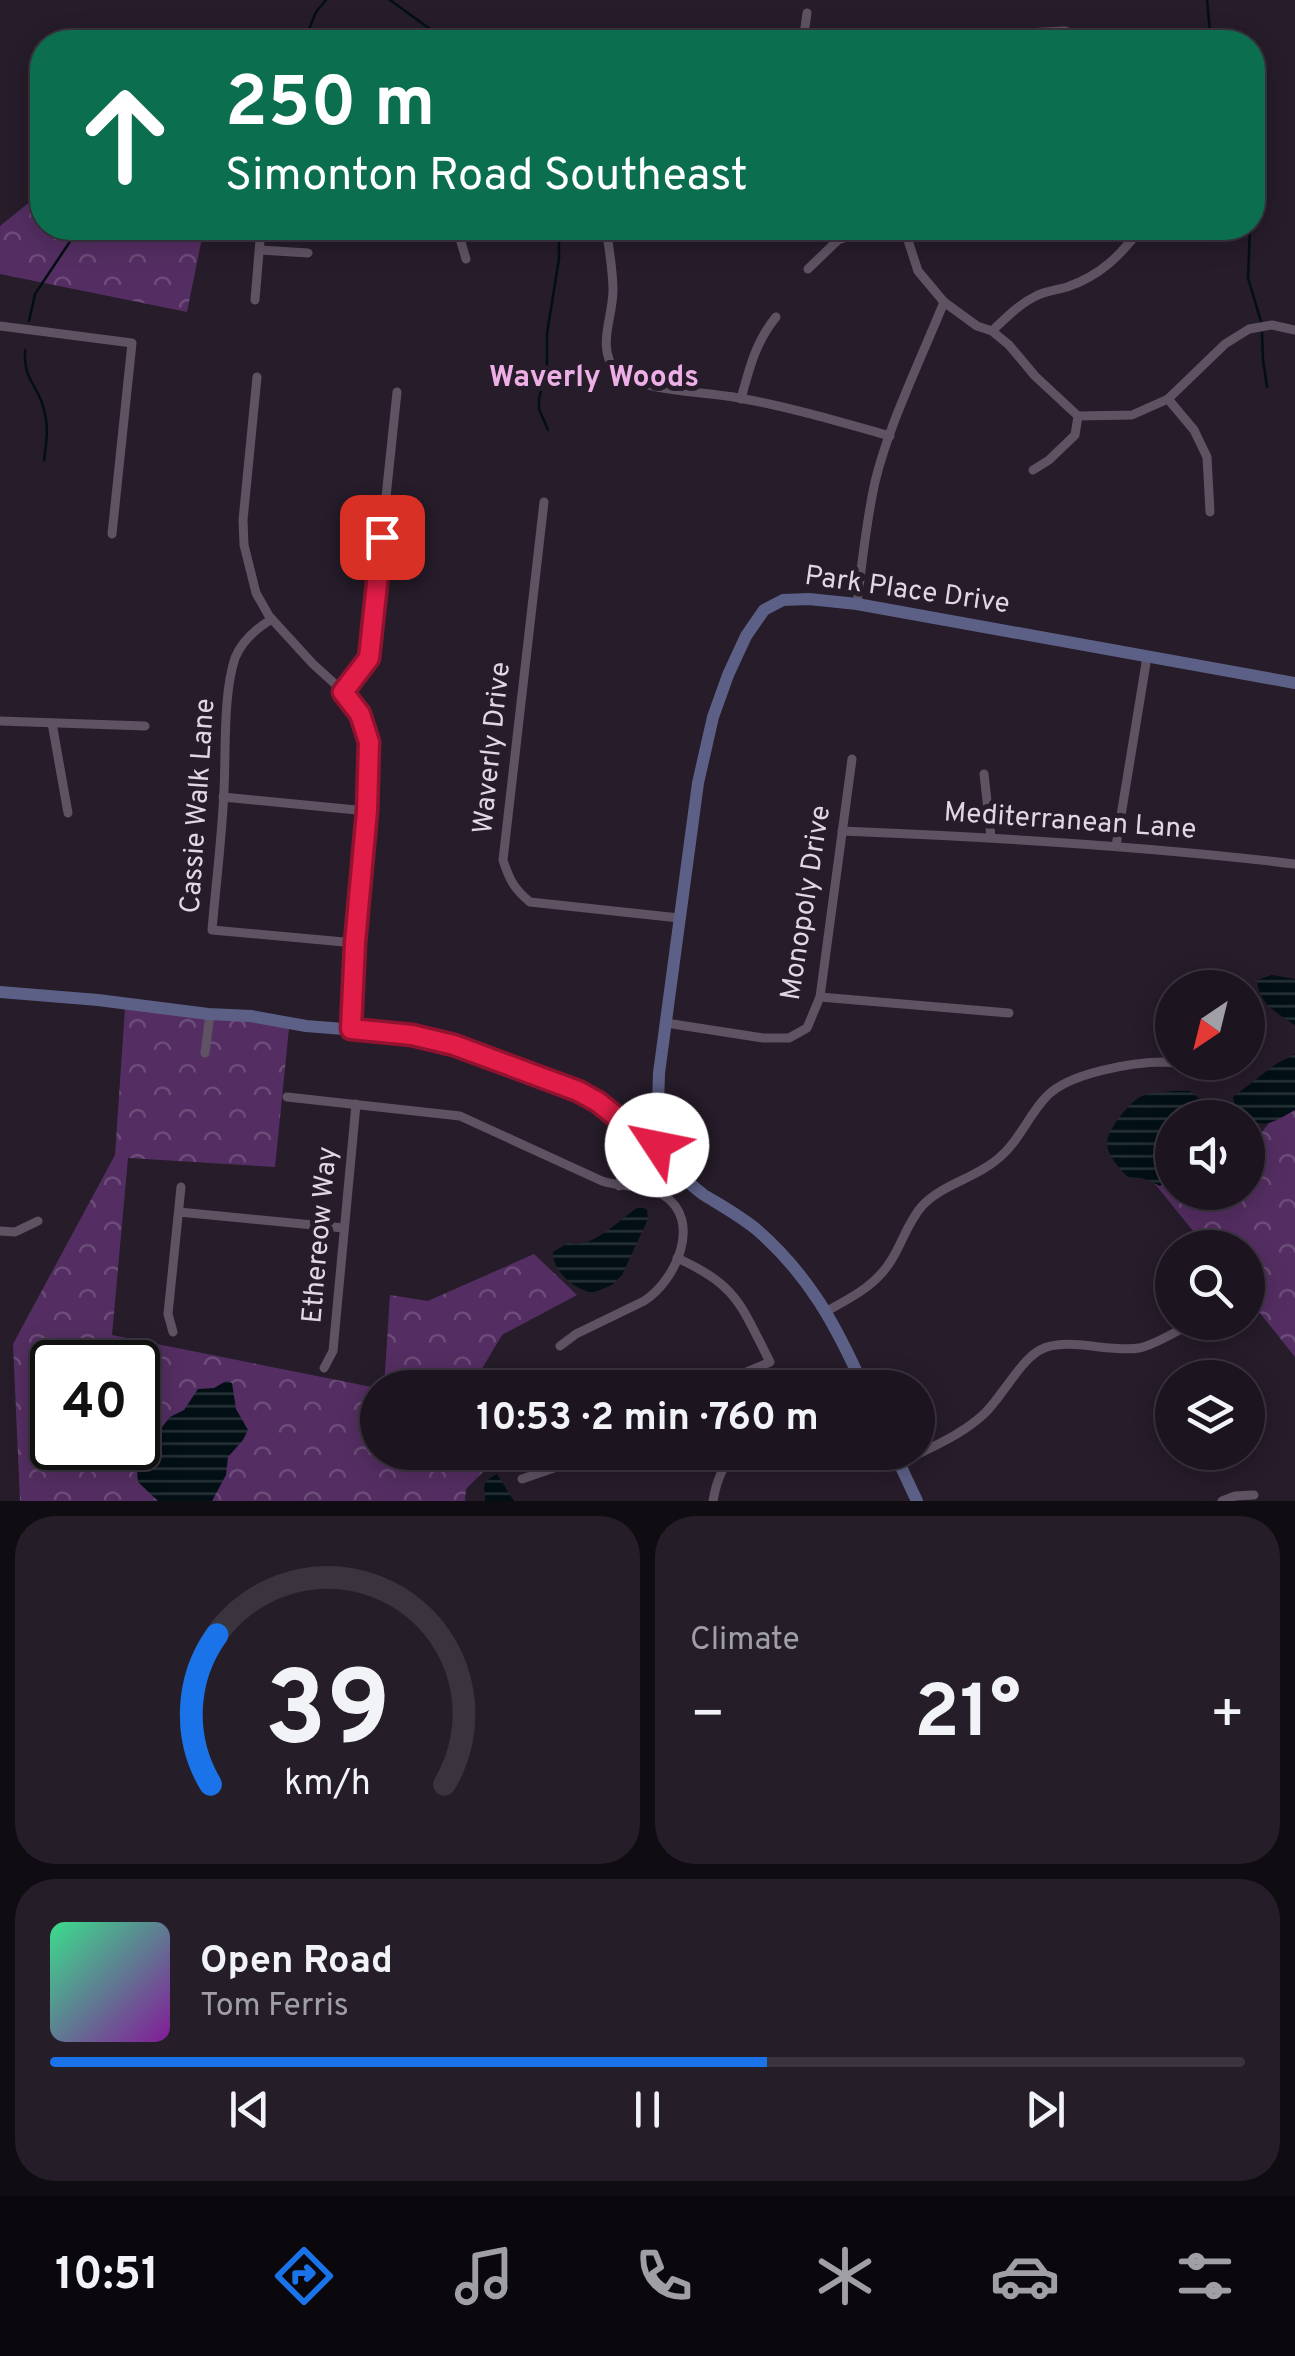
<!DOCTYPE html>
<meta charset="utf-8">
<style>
body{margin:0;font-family:Overpass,sans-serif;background:#251e29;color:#f1f3f6;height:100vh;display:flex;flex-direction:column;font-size:38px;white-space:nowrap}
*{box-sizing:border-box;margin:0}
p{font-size:32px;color:#a09fa5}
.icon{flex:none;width:55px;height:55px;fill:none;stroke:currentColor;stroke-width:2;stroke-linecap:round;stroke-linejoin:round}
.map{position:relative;height:1501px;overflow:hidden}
.sheet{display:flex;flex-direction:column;gap:15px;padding:15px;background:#0f0c12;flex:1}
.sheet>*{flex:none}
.hud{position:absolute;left:30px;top:30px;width:1235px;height:210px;border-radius:40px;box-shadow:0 5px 25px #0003,0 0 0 2px #3a343e;background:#0b6e4f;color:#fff;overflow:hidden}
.needle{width:65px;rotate:215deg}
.fabs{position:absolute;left:1155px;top:970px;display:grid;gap:20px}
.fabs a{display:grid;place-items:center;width:110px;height:110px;border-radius:50%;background:#1c1520;box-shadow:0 5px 25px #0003,0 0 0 2px #3a343e;font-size:50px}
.speed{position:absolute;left:30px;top:1340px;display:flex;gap:20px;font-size:50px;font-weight:700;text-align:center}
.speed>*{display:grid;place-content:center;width:130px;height:130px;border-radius:50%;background:#1c1520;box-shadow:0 5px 25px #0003,0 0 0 2px #3a343e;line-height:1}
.speed .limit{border:5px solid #111;border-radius:15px;background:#fff;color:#111}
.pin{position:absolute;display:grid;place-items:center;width:85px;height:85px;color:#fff;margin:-42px;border-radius:20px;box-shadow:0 5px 15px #0006}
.me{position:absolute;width:110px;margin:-55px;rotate:304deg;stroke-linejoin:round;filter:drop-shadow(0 0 8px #0008)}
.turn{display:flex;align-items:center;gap:35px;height:210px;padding:0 30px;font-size:45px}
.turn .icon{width:130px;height:130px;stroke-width:2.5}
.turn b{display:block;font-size:70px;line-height:85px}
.big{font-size:75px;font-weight:700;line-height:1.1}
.sheet .tile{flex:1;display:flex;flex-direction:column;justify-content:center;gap:15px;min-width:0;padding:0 35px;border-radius:40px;background:#251e29}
.sheet .dial{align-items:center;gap:0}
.dial svg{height:260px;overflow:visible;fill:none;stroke:#3a343e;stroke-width:7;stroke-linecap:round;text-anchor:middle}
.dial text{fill:#f1f3f6;stroke:none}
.song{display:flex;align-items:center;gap:30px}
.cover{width:120px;height:120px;border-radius:15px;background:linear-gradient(135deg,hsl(150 70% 55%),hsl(290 70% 35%))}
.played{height:10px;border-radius:5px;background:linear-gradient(90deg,#1a73e8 60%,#3a343e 60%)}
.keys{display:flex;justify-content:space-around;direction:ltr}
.heat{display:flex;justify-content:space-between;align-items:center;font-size:55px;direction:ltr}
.sheet .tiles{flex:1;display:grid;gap:15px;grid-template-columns:1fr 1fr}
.tile:last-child{grid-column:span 2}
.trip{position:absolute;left:360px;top:1370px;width:575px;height:100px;border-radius:50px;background:#1c1520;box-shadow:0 5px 25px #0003,0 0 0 2px #3a343e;font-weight:700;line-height:100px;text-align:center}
.tab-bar{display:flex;height:160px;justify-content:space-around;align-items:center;background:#0b080d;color:#a09fa5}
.tab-bar .icon{width:70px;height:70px}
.tab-bar .active{color:#1a73e8}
.tab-bar b{font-size:45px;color:#f1f3f6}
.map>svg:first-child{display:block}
.forest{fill:url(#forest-crowns);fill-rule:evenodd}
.water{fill:url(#water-rules)}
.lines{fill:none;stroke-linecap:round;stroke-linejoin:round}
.stream{stroke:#020f14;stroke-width:2.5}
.street{stroke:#5e5263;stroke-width:9}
.secondary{stroke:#5d6086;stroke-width:12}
.route-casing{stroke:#92132f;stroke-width:25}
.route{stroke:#e11d48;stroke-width:18}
.labels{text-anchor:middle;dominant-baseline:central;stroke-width:10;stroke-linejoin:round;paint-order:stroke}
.street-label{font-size:28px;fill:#dfd8e2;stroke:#261c2a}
.neighbourhood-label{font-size:30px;font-weight:bold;fill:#edafe5;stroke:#261c2a}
</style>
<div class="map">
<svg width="1295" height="1501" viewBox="0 0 1295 1501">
<defs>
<pattern id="forest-crowns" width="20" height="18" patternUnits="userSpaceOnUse" patternTransform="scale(2.5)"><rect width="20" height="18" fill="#542e62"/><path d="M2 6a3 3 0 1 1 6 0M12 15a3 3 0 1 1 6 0" fill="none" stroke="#6c4c78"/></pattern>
<pattern id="water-rules" width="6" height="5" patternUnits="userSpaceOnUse" patternTransform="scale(2.5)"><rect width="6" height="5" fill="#020f14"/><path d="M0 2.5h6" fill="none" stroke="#263136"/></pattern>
</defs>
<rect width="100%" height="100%" fill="#261c2a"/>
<g class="forest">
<path d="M 42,192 L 42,228 L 204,228 L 187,312 L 0,274 L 0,226 Z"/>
<path d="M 125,1008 L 259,1021 L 289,1028 L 275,1167 L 128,1158 L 112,1335 L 377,1388 L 378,1452 L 502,1453 L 466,1489 L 465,1501 L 20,1501 L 13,1344 L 115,1155 ZM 52,1362 L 138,1362 L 138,1448 L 52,1448 Z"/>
<path d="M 1295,1109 L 1295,1357 L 1248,1298 L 1248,1248 L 1206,1247 L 1142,1168 L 1172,1171 L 1172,1192 L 1248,1192 L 1248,1151 L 1271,1120 Z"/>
<path d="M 534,1254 L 577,1295 L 502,1335 L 471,1387 L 384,1387 L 390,1295 L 428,1301 Z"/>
</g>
<g class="water">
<path d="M 1272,975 L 1295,979 L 1295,1025 C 1276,1013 1259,1004 1257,980 Z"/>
<path d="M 1295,1054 L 1295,1110 C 1276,1120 1266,1130 1247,1118 C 1238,1112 1235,1109 1233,1097 L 1276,1064 Z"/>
<path d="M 1172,1091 L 1190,1091 L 1221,1117 L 1172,1118 L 1172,1179 L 1160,1186 L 1142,1178 L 1128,1177 C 1120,1169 1107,1155 1107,1143 C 1107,1130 1129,1103 1140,1097 C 1148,1092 1163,1093 1172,1091 Z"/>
<path d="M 640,1206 L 647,1210 L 648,1219 L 622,1275 L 612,1285 L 592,1293 C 573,1288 553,1272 553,1252 L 568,1243 C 593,1250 619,1219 640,1206 Z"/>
<path d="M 226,1381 L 232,1383 L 236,1409 L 248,1430 L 243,1440 L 228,1457 L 226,1475 L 212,1501 L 158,1501 L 138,1482 L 137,1470 L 151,1441 L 170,1417 L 184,1410 L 198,1389 L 214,1388 Z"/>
<path d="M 497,1474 L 514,1501 L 485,1501 C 485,1485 480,1483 497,1474 Z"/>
</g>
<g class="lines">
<g class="stream">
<path d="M 390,0 L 448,42"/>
<path d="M 1207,0 L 1211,42"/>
<path d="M 304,42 L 316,12 L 326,0"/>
<path d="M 1252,164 L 1252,200"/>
<path d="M 1250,228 L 1248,278 L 1262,325"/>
<path d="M 29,321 L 35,294 L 79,228"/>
<path d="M 1262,333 L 1263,360 L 1267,387"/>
<path d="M 25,350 C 24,378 33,380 42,403 C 49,422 47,440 44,460"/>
<path d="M 548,430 L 539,409 L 539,398 L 547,371 L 547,333 L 559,259 L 559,228"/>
</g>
<g class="street">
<path d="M 803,42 L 807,13"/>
<path d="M 957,42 L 986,35 L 1065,31 L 1093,42"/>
<path d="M 457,228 L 466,259"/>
<path d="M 606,228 C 609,248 613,270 613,291 C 612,323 596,345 617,375 C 655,392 698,391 739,398 C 790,407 840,422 890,436"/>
<path d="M 904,228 L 918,271 L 944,302 L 977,326 L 992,331 L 1009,345 L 1035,376 L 1078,416 L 1132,415 L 1168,399 L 1225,344 L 1249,329 L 1272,325 L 1295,330"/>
<path d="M 260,250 L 308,253"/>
<path d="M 808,269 L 838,240 L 874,228"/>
<path d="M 255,300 L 261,228"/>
<path d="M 0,326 L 132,343 L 112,534"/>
<path d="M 992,331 C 1005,319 1019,304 1036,296 C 1045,291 1057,290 1067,287 C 1100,276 1121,255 1141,228"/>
<path d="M 257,377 L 243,520 L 244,545 L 256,593 L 269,616 L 313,664 L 346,694 L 360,714 L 369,742 L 367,811 L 355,943 L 351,1029"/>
<path d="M 741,399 C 749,369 756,341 776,317"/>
<path d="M 1168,399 L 1194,430 L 1207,457 L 1210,512"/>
<path d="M 1033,470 L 1049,460 L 1075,435 L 1078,416"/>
<path d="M 544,502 L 503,860 C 509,879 514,889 530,902 L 679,918"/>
<path d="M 857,604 C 862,563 866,522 875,482 C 889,424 921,359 944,302"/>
<path d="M 272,619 C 257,628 242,641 235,658 C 223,694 226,751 224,790 C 222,837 216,883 212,930 L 355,943"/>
<path d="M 343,692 L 369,659 L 397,392"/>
<path d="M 0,721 L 145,726"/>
<path d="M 52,723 L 68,813"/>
<path d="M 984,774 L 991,837"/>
<path d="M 223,797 L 367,811"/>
<path d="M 842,831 C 993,837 1144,846 1295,864"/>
<path d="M 1116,846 L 1147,657"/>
<path d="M 820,997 L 1009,1013"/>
<path d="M 666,1023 L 763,1038 L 789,1038 L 807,1028 L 820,997 L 852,759"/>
<path d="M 205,1053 L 210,1014"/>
<path d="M 287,1097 L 460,1116 L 602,1181 C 622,1188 646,1184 663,1195 C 704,1220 675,1282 644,1301 L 576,1334 L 560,1346"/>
<path d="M 619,1186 L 628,1150"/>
<path d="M 179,1212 L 344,1228"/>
<path d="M 0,1231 L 15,1232 L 38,1221"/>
<path d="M 677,1258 C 738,1285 741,1306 770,1362 L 709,1388"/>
<path d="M 827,1311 C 852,1297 877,1285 892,1259 C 903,1241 908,1222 922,1206 C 944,1183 977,1178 1000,1157 C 1020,1140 1029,1114 1047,1096 C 1069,1073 1133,1062 1164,1062 C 1179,1063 1194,1066 1210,1069"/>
<path d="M 173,1332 L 168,1314 L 181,1187"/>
<path d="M 324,1368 L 333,1351 L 356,1104"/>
<path d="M 899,1464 C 928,1448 961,1436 985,1413 C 1003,1395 1021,1360 1040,1350 C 1066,1336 1109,1353 1139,1348 C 1156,1345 1179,1329 1195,1322"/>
<path d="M 522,1479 L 554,1468 L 581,1452"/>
<path d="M 713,1501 C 716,1483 722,1464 737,1452"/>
<path d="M 1222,1501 L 1235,1496 L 1254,1495"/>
</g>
<g class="secondary">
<path d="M 0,992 L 98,1000 L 208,1014 L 251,1016 L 306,1026 L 394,1033 L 423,1037 L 454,1045 L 578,1091 L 635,1128"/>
<circle cx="642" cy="1142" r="15"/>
<path d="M 653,1131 L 658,1107 L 659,1073 L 698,783 L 713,717 L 728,675 L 746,636 L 764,610 L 783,600 L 809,599 L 857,604 L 1295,683"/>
<path d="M 647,1157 C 669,1161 686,1182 704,1195 C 722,1206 740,1216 756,1229 C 809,1275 836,1325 864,1388"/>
<path d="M 894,1452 L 917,1501"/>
</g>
</g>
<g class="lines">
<defs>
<path id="route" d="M 382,537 L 369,658 L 343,692 L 360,714 L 369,742 L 367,811 L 355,943 L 351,1029 L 412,1035 L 454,1045 L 578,1091 L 598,1102 L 624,1123 L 634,1128 L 649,1128 L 656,1135 L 657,1145"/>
</defs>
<use href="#route" class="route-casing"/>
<use href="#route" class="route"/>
</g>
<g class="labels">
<g class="street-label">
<text transform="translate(907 591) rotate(8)">Park Place Drive</text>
<text transform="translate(493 748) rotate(-84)">Waverly Drive</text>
<text transform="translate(199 806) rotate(-86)">Cassie Walk Lane</text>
<text transform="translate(1070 822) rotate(4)">Mediterranean Lane</text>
<text transform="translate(807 903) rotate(-81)">Monopoly Drive</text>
<text transform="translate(321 1235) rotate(-85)">Ethereow Way</text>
</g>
<g class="neighbourhood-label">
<text x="594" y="378">Waverly Woods</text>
</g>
</g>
</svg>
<div class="fabs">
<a><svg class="needle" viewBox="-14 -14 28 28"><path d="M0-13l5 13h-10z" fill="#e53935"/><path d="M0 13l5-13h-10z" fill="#a09fa5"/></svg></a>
<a><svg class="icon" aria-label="sound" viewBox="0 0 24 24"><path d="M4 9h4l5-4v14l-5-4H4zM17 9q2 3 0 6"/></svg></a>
<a><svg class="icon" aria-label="search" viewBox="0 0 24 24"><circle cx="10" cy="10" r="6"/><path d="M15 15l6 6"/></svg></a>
<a><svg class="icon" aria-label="layers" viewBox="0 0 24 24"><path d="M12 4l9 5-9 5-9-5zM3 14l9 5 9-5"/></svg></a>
</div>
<div class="speed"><div class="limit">40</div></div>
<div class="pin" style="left:382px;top:537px;background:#d93025"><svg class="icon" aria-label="arrive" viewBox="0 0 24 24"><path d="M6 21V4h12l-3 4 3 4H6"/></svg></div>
<svg class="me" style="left:657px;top:1145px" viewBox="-20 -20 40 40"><circle r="19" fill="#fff"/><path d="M0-13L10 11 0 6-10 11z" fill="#e11d48"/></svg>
<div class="trip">10:53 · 2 min · 760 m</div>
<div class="hud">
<div class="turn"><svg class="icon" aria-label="ahead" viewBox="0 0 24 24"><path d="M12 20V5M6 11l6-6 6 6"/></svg><div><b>250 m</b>Simonton Road Southeast</div></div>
</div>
</div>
<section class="sheet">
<div class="tiles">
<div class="tile dial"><svg viewBox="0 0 100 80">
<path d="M14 69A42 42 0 1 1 86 69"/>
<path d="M14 69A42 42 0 0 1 16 23" stroke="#1a73e8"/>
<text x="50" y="56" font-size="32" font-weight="700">39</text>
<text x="50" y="72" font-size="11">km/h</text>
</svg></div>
<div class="tile"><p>Climate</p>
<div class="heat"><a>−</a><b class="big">21°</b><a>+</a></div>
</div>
<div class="tile">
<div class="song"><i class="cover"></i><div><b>Open Road</b><p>Tom Ferris</p></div></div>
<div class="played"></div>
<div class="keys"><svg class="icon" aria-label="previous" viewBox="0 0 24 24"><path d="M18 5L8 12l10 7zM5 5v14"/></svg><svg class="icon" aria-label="pause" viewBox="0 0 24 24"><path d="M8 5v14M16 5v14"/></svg><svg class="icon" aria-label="next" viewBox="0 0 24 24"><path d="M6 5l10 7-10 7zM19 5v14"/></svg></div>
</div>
</div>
</section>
<nav class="tab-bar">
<b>10:51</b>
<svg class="icon active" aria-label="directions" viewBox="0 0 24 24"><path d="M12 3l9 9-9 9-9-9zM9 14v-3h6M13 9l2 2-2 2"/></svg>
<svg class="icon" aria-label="music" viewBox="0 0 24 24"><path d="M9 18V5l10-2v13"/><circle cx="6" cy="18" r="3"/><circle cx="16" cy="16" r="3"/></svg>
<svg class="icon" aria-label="phone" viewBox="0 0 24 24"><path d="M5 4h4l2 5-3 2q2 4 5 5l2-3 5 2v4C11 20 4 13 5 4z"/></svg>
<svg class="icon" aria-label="climate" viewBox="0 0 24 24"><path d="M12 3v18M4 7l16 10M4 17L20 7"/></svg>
<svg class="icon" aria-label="car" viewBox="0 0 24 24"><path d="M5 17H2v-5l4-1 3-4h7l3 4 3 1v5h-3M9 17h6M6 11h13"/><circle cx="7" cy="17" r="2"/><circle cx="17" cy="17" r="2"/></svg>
<svg class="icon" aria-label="filters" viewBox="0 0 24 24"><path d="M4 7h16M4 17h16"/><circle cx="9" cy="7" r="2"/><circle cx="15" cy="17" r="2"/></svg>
</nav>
